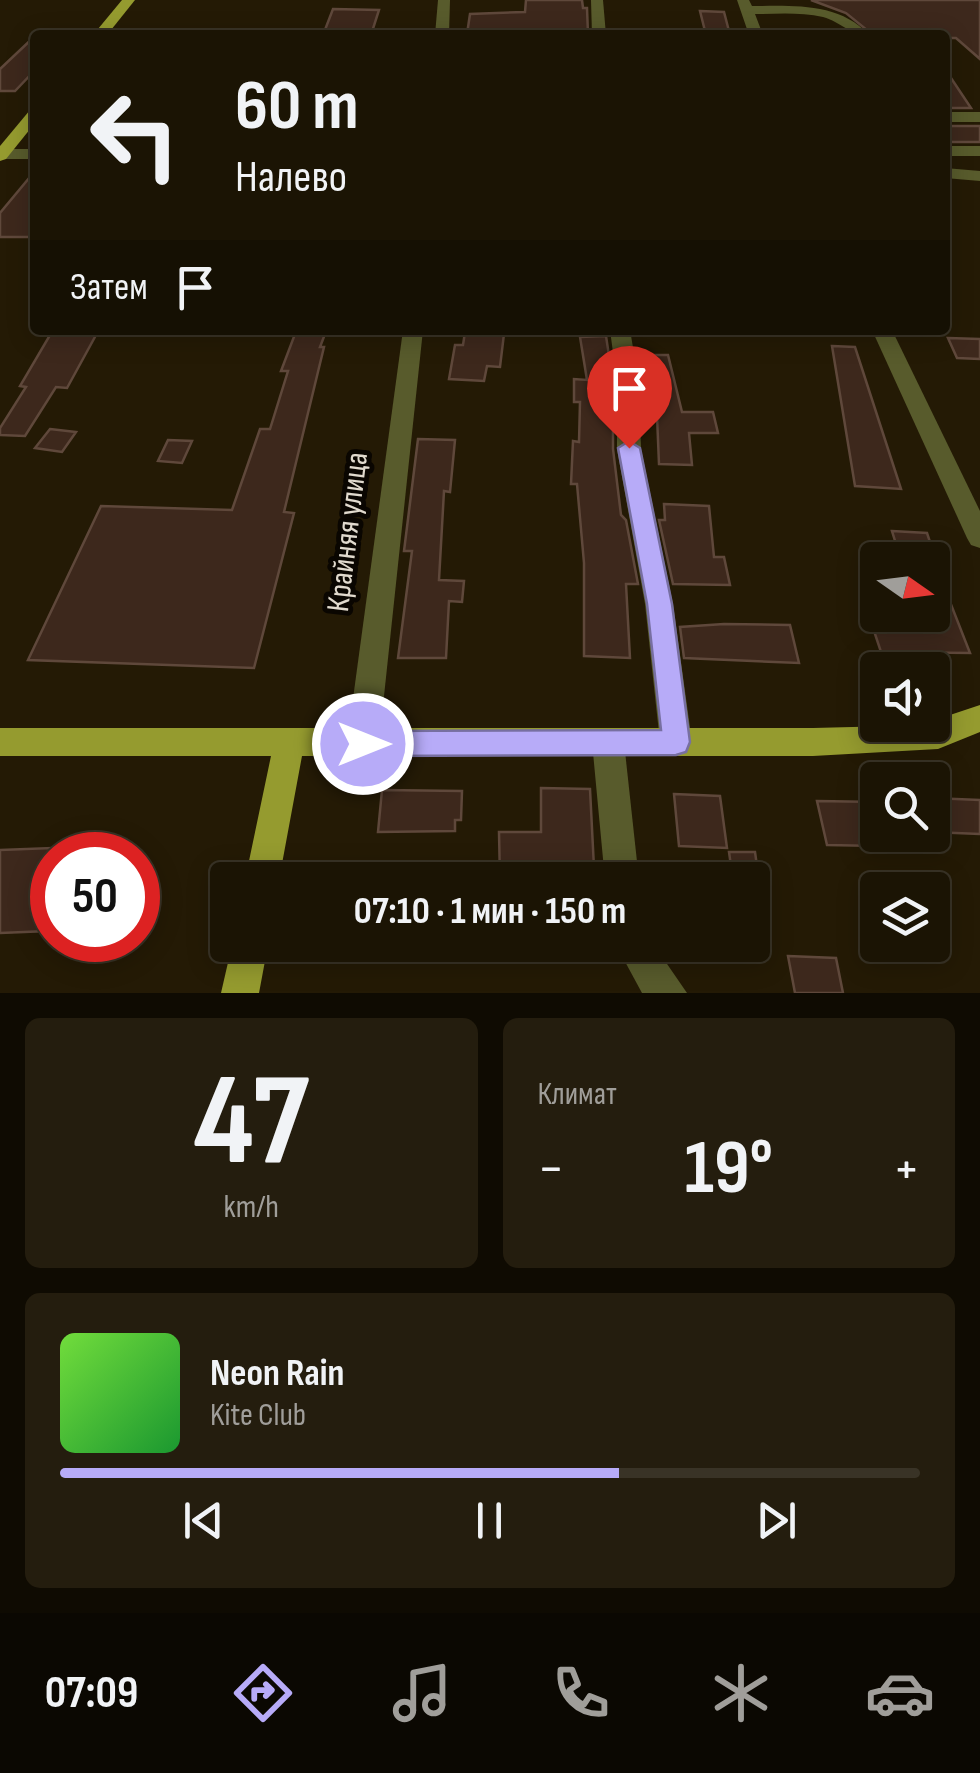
<!DOCTYPE html>
<html lang="ru">
<meta charset="utf-8">
<style>
body{margin:0;font-family:"Sofia Sans Condensed",sans-serif;background:#241d0e;color:#f1f3f6;height:100vh;display:flex;flex-direction:column;font-size:38px;white-space:nowrap}
*{box-sizing:border-box;margin:0}
p{font-size:32px;color:#a09e9a}
.icon{flex:none;width:55px;height:55px;fill:none;stroke:currentColor;stroke-width:2;stroke-linecap:round;stroke-linejoin:round}
.map{position:relative;height:993px;overflow:hidden}
.drawer{display:flex;flex-direction:column;gap:25px;padding:25px;background:#0f0b02;flex:1}
.drawer>*{flex:none}
.banner{position:absolute;left:30px;top:30px;width:920px;height:305px;border-radius:10px;box-shadow:0 5px 25px #0003,0 0 0 2px #393326;background:#1b1404;color:#f1f3f6;overflow:hidden}
.needle{width:65px;rotate:104deg}
.buttons{position:absolute;left:860px;top:542px;display:grid;gap:20px}
.buttons a{display:grid;place-items:center;width:90px;height:90px;border-radius:10px;background:#1b1404;box-shadow:0 5px 25px #0003,0 0 0 2px #393326;font-size:50px}
.speed{position:absolute;left:30px;top:832px;display:flex;gap:20px;font-size:50px;font-weight:700;text-align:center}
.speed>*{display:grid;place-content:center;width:130px;height:130px;border-radius:50%;background:#1b1404;box-shadow:0 5px 25px #0003,0 0 0 2px #393326;line-height:1}
.speed .limit{border:15px solid #d22;background:#fff;color:#111}
.pin{position:absolute;display:grid;place-items:center;width:85px;height:85px;color:#fff;margin:-102px -42px;border-radius:50% 50% 50% 0;rotate:-45deg;box-shadow:0 0 10px #0007}
.pin .icon{rotate:45deg}
.me{position:absolute;width:110px;margin:-55px;rotate:90deg;stroke-linejoin:round;filter:drop-shadow(0 0 8px #0008)}
.turn{display:flex;align-items:center;gap:35px;height:210px;padding:0 40px;font-size:45px}
.turn .icon{width:130px;height:130px;stroke-width:2.5}
.turn b{display:block;font-size:70px;line-height:85px}
.then{display:flex;align-items:center;height:95px;padding:0 40px;background:#0003;gap:20px;font-size:38px}
.big{font-size:75px;font-weight:700;line-height:1.1}
.drawer .tile{flex:1;display:flex;flex-direction:column;justify-content:center;gap:15px;min-width:0;padding:0 35px;border-radius:15px;background:#241d0e}
.drawer .dial{align-items:center;gap:0}
.dial b{font-size:130px;line-height:1}
.song{display:flex;align-items:center;gap:30px}
.cover{width:120px;height:120px;border-radius:15px;background:linear-gradient(135deg,hsl(100 70% 55%),hsl(130 70% 35%))}
.played{height:10px;border-radius:5px;background:linear-gradient(90deg,#b7abf8 65%,#393326 65%)}
.keys{display:flex;justify-content:space-around;direction:ltr}
.heat{display:flex;justify-content:space-between;align-items:center;font-size:55px;direction:ltr}
.drawer .tiles{flex:1;display:grid;gap:25px;grid-template-columns:1fr 1fr}
.tile:last-child{grid-column:span 2}
.trip{position:absolute;left:210px;top:862px;width:560px;height:100px;border-radius:10px;background:#1b1404;box-shadow:0 5px 25px #0003,0 0 0 2px #393326;font-weight:700;line-height:100px;text-align:center}
.tab-bar{display:flex;height:160px;justify-content:space-around;align-items:center;background:#0b0802;color:#a09e9a}
.tab-bar .icon{width:70px;height:70px}
.tab-bar .selected{color:#b7abf8}
.tab-bar b{font-size:45px;color:#f1f3f6}
.map>svg:first-child{display:block}
.building{fill:#3d281c;stroke:#5f483b;stroke-width:2.5}
.lines{fill:none;stroke-linecap:round;stroke-linejoin:round}
.minor{fill:#585b2c;fill-rule:evenodd}
.major{fill:#959b2f;fill-rule:evenodd}
.route{fill:#b7abf8;stroke:#776fa1;stroke-width:2.5}
.labels{text-anchor:middle;dominant-baseline:central;stroke-width:10;stroke-linejoin:round;paint-order:stroke}
.street-label{font-size:32px;fill:#e1dace;stroke:#0a0601}
</style>
<div class="map">
<svg width="980" height="993" viewBox="0 0 980 993">
<rect width="100%" height="100%" fill="#241a05"/>
<g class="building">
<path d="M 526,0 L 582,0 L 583,8 L 587,8 L 588,34 L 467,34 L 470,14 L 525,12 Z"/>
<path d="M 811,0 L 980,0 L 980,59 L 956,38 L 945,38 L 945,35 L 873,35 L 846,13 Z"/>
<path d="M 333,9 L 379,10 L 371,35 L 323,35 Z"/>
<path d="M 700,11 L 724,12 L 730,35 L 706,35 Z"/>
<path d="M 35,36 L 35,70 L 15,91 L 0,91 L 0,69 Z"/>
<path d="M 945,69 L 971,108 L 945,108 Z"/>
<rect x="945" y="126" width="35" height="16"/>
<path d="M 35,171 L 35,237 L 0,237 L 0,213 Z"/>
<path d="M 465,332 L 504,334 L 500,367 L 487,366 L 484,381 L 449,379 L 455,345 L 463,345 Z"/>
<path d="M 295,334 L 325,334 L 320,347 L 324,347 L 284,512 L 294,513 L 254,668 L 28,660 L 101,506 L 232,510 L 260,429 L 270,429 L 288,371 L 281,371 Z"/>
<path d="M 50,335 L 96,335 L 67,388 L 56,387 L 25,436 L 0,435 L 0,428 L 26,387 L 20,386 Z"/>
<path d="M 606,336 L 613,382 L 613,449 L 621,515 L 626,520 L 638,584 L 626,584 L 630,658 L 584,656 L 584,563 L 577,484 L 571,484 L 573,441 L 579,442 L 580,402 L 574,402 L 574,379 L 587,380 L 580,337 Z"/>
<path d="M 948,338 L 980,339 L 980,359 L 957,358 Z"/>
<path d="M 832,346 L 855,347 L 901,489 L 855,486 Z"/>
<path d="M 638,355 L 668,355 L 682,412 L 713,412 L 718,433 L 689,433 L 692,465 L 659,464 L 657,416 L 644,416 Z"/>
<path d="M 50,429 L 76,432 L 62,452 L 35,448 Z"/>
<path d="M 418,439 L 455,440 L 450,492 L 444,491 L 439,580 L 464,581 L 462,602 L 449,601 L 446,658 L 398,658 L 412,551 L 404,551 Z"/>
<path d="M 168,440 L 192,441 L 182,463 L 158,461 Z"/>
<path d="M 664,504 L 709,506 L 714,557 L 724,557 L 730,585 L 673,584 L 659,520 L 665,520 Z"/>
<path d="M 892,531 L 927,533 L 936,560 L 901,560 Z"/>
<path d="M 934,561 L 970,653 L 881,652 L 874,631 L 886,631 L 880,615 L 932,615 Z"/>
<path d="M 724,624 L 790,625 L 799,663 L 684,658 L 680,627 Z"/>
<path d="M 541,788 L 590,789 L 594,868 L 527,866 L 527,880 L 500,880 L 499,832 L 541,832 Z"/>
<path d="M 382,790 L 462,791 L 461,820 L 455,820 L 455,831 L 378,832 Z"/>
<path d="M 674,794 L 720,796 L 727,848 L 679,846 Z"/>
<path d="M 932,798 L 980,800 L 980,834 L 932,832 Z"/>
<path d="M 817,801 L 878,802 L 878,846 L 827,845 Z"/>
<path d="M 52,848 L 52,913 L 48,931 L 0,933 L 0,850 Z"/>
<path d="M 729,852 L 755,852 L 759,880 L 733,880 Z"/>
<path d="M 788,956 L 836,958 L 843,993 L 795,993 Z"/>
</g>
<g class="lines">
<g class="minor">
<path d="M 438,0 L 450,0 L 449,35 L 435,35 Z"/>
<path d="M 591,0 L 603,0 L 606,35 L 592,35 Z"/>
<path d="M 737,0 L 749,0 L 752,6 C 792,6 839,2 869,35 C 850,35 841,22 823,17 C 801,12 777,14 755,14 L 763,35 L 749,35 Z"/>
<rect x="945" y="112" width="35" height="10"/>
<rect x="945" y="146" width="35" height="10"/>
<rect x="0" y="149" width="35" height="10"/>
<path d="M 945,168 L 980,171 L 980,181 L 945,178 Z"/>
<path d="M 403,330 L 423,330 L 379,743 L 374,753 L 363,757 L 352,753 L 347,743 Z"/>
<path d="M 610,330 L 630,330 L 639,382 L 641,449 L 673,604 L 692,742 L 687,752 L 676,756 L 665,752 L 660,742 L 645,604 L 617,449 L 617,382 Z"/>
<path d="M 872,330 L 892,330 L 980,511 L 980,548 L 971,545 L 967,538 Z"/>
<path d="M 608,728 L 619,732 L 624,742 L 639,880 L 605,880 L 592,742 L 597,732 Z"/>
<path d="M 616,945 L 654,945 L 687,993 L 642,993 Z"/>
</g>
<g class="major">
<path d="M 122,0 L 135,0 L 107,35 L 93,35 Z"/>
<path d="M 35,108 L 35,123 L 6,159 L 0,161 L 0,146 L 30,110 Z"/>
<path d="M 980,705 L 980,732 L 938,749 L 813,756 L 302,756 L 279,880 L 245,880 L 271,756 L 0,756 L 0,728 L 813,728 L 932,725 L 932,721 Z"/>
<path d="M 232,945 L 268,945 L 259,993 L 221,993 Z"/>
</g>
</g>
<path class="route" d="M 629,441 L 640,448 L 672,604 L 690,742 L 686,752 L 676,755 L 363,756 L 353,753 L 349,744 L 353,734 L 363,731 L 661,730 L 647,604 L 618,448 Z"/>
<g class="labels">
<g class="street-label">
<text transform="translate(348 532) rotate(-83)">Крайняя улица</text>
</g>
</g>
</svg>
<div class="buttons">
<a><svg class="needle" viewBox="-14 -14 28 28"><path d="M0-13l5 13h-10z" fill="#e53935"/><path d="M0 13l5-13h-10z" fill="#a09e9a"/></svg></a>
<a><svg class="icon" aria-label="sound" viewBox="0 0 24 24"><path d="M4 9h4l5-4v14l-5-4H4zM17 9q2 3 0 6"/></svg></a>
<a><svg class="icon" aria-label="search" viewBox="0 0 24 24"><circle cx="10" cy="10" r="6"/><path d="M15 15l6 6"/></svg></a>
<a><svg class="icon" aria-label="layers" viewBox="0 0 24 24"><path d="M12 4l9 5-9 5-9-5zM3 14l9 5 9-5"/></svg></a>
</div>
<div class="speed"><div class="limit">50</div></div>
<div class="pin" style="left:629px;top:448px;background:#d93025"><svg class="icon" aria-label="arrive" viewBox="0 0 24 24"><path d="M6 21V4h12l-3 4 3 4H6"/></svg></div>
<svg class="me" style="left:363px;top:744px" viewBox="-20 -20 40 40"><circle r="17" fill="#b7abf8" stroke="#fff" stroke-width="3"/><path d="M0-11L8 9 0 5-8 9z" fill="#fff"/></svg>
<div class="trip">07:10 · 1 мин · 150 m</div>
<div class="banner">
<div class="turn"><svg class="icon" aria-label="left" viewBox="0 0 24 24"><path d="M17 20v-9H6M10 6l-5 5 5 5"/></svg><div><b>60 m</b>Налево</div></div>
<div class="then">Затем<svg class="icon" aria-label="arrive" viewBox="0 0 24 24"><path d="M6 21V4h12l-3 4 3 4H6"/></svg></div>
</div>
</div>
<section class="drawer">
<div class="tiles">
<div class="tile dial"><b>47</b><p>km/h</p></div>
<div class="tile"><p>Климат</p>
<div class="heat"><a>−</a><b class="big">19°</b><a>+</a></div>
</div>
<div class="tile">
<div class="song"><i class="cover"></i><div><b>Neon Rain</b><p>Kite Club</p></div></div>
<div class="played"></div>
<div class="keys"><svg class="icon" aria-label="previous" viewBox="0 0 24 24"><path d="M18 5L8 12l10 7zM5 5v14"/></svg><svg class="icon" aria-label="pause" viewBox="0 0 24 24"><path d="M8 5v14M16 5v14"/></svg><svg class="icon" aria-label="next" viewBox="0 0 24 24"><path d="M6 5l10 7-10 7zM19 5v14"/></svg></div>
</div>
</div>
</section>
<nav class="tab-bar">
<b>07:09</b>
<svg class="icon selected" aria-label="directions" viewBox="0 0 24 24"><path d="M12 3l9 9-9 9-9-9zM9 14v-3h6M13 9l2 2-2 2"/></svg>
<svg class="icon" aria-label="music" viewBox="0 0 24 24"><path d="M9 18V5l10-2v13"/><circle cx="6" cy="18" r="3"/><circle cx="16" cy="16" r="3"/></svg>
<svg class="icon" aria-label="phone" viewBox="0 0 24 24"><path d="M5 4h4l2 5-3 2q2 4 5 5l2-3 5 2v4C11 20 4 13 5 4z"/></svg>
<svg class="icon" aria-label="climate" viewBox="0 0 24 24"><path d="M12 3v18M4 7l16 10M4 17L20 7"/></svg>
<svg class="icon" aria-label="car" viewBox="0 0 24 24"><path d="M5 17H2v-5l4-1 3-4h7l3 4 3 1v5h-3M9 17h6M6 11h13"/><circle cx="7" cy="17" r="2"/><circle cx="17" cy="17" r="2"/></svg>
</nav>
